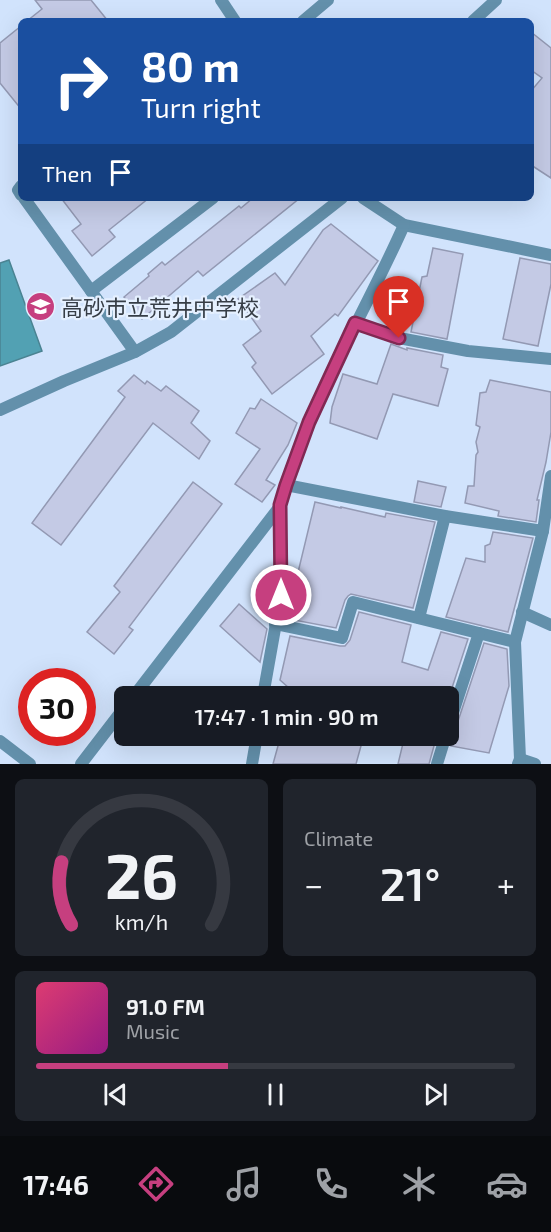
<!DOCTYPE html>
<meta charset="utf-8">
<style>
body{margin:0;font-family:"Exo 2","Noto Sans JP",sans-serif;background:#20242c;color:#f1f3f6;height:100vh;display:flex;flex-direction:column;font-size:22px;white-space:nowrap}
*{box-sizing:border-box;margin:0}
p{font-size:20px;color:#9ea1a6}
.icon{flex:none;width:33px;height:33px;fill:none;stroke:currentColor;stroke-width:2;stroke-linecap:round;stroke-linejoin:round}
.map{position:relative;height:764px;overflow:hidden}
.drawer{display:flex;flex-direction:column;gap:15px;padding:15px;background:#0d0f14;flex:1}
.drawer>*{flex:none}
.hud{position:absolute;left:18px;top:18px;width:516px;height:183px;border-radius:9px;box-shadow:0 6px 24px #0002;background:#1a4fa0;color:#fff;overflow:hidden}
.speed{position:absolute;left:18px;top:668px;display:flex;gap:12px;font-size:30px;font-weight:700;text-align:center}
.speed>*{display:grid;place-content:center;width:78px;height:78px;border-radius:50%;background:#171b24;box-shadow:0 6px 24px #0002;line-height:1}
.speed .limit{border:9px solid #d22;background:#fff;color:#111}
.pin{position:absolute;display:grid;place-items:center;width:51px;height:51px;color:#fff;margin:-62px -26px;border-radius:50% 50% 50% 0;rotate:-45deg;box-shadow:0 0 6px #0007}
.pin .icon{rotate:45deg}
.me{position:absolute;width:66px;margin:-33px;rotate:0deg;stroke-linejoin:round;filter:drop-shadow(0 0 4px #0008)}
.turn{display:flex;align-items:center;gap:21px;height:126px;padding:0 24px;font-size:27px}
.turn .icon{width:78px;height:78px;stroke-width:2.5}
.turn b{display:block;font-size:42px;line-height:51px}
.then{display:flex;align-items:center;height:57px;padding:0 24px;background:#0003;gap:12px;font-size:22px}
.big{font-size:45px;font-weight:600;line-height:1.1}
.drawer .tile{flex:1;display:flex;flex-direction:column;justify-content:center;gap:9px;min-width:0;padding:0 21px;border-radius:9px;background:#20242c}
.drawer .dial{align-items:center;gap:0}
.dial svg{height:156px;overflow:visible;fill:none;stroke:#363941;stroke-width:7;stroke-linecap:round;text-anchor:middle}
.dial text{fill:#f1f3f6;stroke:none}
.song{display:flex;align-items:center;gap:18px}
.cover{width:72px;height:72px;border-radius:9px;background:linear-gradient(135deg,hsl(340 70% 55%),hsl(310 70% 35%))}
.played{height:6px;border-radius:3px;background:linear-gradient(90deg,#c63f7f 40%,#363941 40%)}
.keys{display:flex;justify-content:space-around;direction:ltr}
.heat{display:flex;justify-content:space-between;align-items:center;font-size:33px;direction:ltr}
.drawer .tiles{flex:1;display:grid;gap:15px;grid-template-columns:1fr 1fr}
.tile:last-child{grid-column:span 2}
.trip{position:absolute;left:114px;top:686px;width:345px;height:60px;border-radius:9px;background:#171b24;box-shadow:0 6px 24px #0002;font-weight:600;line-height:60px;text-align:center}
.tabs{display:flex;height:96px;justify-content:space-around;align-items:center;background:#090b0e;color:#9ea1a6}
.tabs .icon{width:42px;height:42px}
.tabs .active{color:#c63f7f}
.tabs b{font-size:27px;color:#f1f3f6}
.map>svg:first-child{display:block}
.water{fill:#52a1b3;stroke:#4a8392;stroke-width:1.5}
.building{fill:#c4cae5;stroke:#9399b3;stroke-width:1.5}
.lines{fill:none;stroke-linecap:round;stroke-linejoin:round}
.minor{stroke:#6390ab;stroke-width:12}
.route-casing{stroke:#812953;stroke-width:15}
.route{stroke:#c63f7f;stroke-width:10}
.labels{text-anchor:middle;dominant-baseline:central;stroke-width:4.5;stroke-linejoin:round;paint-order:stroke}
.poi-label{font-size:22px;fill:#363d46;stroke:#e5f0ff;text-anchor:start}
</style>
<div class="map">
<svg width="551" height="764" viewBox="0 0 551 764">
<rect width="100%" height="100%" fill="#d1e3fc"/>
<path class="water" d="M 9,260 L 42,351 L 0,366 L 0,263 Z"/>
<g class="building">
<path d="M 35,0 L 91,0 L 108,21 L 27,21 L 42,9 Z"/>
<path d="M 21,26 L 21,109 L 0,83 L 0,43 Z"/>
<path d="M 531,32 L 551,48 L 551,178 L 531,165 L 531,91 L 542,78 L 531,70 Z"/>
<path d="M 61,198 L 149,198 L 109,230 L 115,237 L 92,256 L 72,231 L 81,224 Z"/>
<path d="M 253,198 L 300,198 L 203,276 L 198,271 L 142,319 L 124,297 L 149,276 L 148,274 L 162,262 L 165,265 L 239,206 L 241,208 Z"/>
<path d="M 331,224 L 378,261 L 338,316 L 335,314 L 311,336 L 324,354 L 272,394 L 252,367 L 256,363 L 243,345 L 261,331 L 238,299 L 275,273 L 285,285 L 323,230 Z"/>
<path d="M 433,248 L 463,254 L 447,339 L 411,332 L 422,277 L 427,276 Z"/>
<path d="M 520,258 L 551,264 L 551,284 L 538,346 L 503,339 Z"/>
<path d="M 391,344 L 407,350 L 407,348 L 443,355 L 441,367 L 448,369 L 438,406 L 393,394 L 377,439 L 330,423 L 332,407 L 343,374 L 377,384 Z"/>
<path d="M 134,375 L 145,384 L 147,381 L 161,391 L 166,386 L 199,411 L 191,423 L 210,441 L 199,459 L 153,423 L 61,545 L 32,523 L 125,397 L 118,391 Z"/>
<path d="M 490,380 L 551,392 L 551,432 L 546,462 L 537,500 L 539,500 L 536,522 L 498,516 L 499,511 L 465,503 L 468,486 L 474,486 L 476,455 L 478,452 L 476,442 L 480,427 L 476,425 L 480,393 L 486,392 Z"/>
<path d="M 261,399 L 297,423 L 288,445 L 266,480 L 275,485 L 262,502 L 235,484 L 260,449 L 236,433 L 250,408 L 255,409 Z"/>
<path d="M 418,481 L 446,487 L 441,507 L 414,502 Z"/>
<path d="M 193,482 L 222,504 L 129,627 L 133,630 L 114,654 L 87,632 L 120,592 L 114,586 Z"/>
<path d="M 315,502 L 341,508 L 341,507 L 385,517 L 386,513 L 435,522 L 413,608 L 351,594 L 348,596 L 345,600 L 336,628 L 294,620 L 297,609 L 290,619 L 287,618 Z"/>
<path d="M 493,532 L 533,538 L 508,632 L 446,617 L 466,558 L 485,562 L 485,546 L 490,544 Z"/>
<path d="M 239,604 L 267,629 L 260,662 L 220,626 Z"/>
<path d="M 359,612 L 411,625 L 402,662 L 428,670 L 441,632 L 468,639 L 448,700 L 448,696 L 298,696 L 280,680 L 290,636 L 340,646 L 345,646 L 350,640 Z"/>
<path d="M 484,643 L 507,649 L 509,686 L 489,753 L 451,746 L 454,733 Z"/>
<path d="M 281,735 L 364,735 L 356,764 L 273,764 Z"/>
<path d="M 405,735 L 437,735 L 429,764 L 398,764 Z"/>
</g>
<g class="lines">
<g class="minor">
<path d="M 221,0 L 235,21"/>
<path d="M 303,21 L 328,0"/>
<path d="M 473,21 L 496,0"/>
<path d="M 21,186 L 18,190 L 21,195"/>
<path d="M 24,198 L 135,352"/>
<path d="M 363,198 L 404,225 L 551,255"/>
<path d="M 91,291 L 213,198"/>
<path d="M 355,323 L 399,338 L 468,351 L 551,359"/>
<path d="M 0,410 L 64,381 L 135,352 L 171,332 L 342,198"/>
<path d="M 286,485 L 445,516 L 543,531"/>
<path d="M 522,612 L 551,625"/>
<path d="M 419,618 L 445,516"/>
<path d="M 275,624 L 342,638 L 353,602 L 515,642"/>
<path d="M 134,696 L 281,505 C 306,406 363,318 404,225"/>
<path d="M 263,696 L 281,595 L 281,505"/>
<path d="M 448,728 L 479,633"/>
<path d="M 0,741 L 30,764"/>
<path d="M 520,759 L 535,764"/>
<path d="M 81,764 L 124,708"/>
<path d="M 252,764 L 257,735"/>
<path d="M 437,764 L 446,735"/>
<path d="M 518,764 L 520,759 L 515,642 L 543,531 L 551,476"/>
</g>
</g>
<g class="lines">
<defs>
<path id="route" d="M 281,595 L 280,505 L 286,485 L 309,422 L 355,323 L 399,338"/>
</defs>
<use href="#route" class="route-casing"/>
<use href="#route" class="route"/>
</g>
<defs>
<symbol id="school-disc" viewBox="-11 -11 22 22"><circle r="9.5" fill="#c63f7f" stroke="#e5f0ff"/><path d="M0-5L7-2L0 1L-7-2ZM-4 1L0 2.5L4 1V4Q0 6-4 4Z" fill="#fff"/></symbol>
</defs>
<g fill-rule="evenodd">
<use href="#school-disc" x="24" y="290" width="33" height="33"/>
</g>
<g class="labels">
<g class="poi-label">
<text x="61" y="307">高砂市立荒井中学校</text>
</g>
</g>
</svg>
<div class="speed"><div class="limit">30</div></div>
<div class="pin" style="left:399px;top:338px;background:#d93025"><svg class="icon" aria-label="arrive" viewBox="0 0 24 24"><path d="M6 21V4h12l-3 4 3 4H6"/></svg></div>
<svg class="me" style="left:281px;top:595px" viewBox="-20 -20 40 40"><circle r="17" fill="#c63f7f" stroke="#fff" stroke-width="3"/><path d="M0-11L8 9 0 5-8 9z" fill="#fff"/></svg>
<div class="trip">17:47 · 1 min · 90 m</div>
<div class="hud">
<div class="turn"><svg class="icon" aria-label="right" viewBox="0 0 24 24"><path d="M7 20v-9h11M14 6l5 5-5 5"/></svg><div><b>80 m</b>Turn right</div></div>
<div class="then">Then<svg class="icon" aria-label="arrive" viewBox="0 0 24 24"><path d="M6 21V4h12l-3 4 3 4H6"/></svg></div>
</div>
</div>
<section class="drawer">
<div class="tiles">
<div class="tile dial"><svg viewBox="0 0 100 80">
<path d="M14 69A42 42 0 1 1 86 69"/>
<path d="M14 69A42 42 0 0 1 9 37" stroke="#c63f7f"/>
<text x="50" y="56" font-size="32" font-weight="700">26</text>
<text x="50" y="72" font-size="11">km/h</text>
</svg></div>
<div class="tile"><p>Climate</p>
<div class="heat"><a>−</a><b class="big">21°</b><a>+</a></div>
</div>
<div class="tile">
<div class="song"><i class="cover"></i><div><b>91.0 FM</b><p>Music</p></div></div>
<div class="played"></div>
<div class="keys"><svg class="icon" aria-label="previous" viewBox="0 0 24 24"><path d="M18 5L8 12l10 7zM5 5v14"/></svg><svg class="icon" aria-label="pause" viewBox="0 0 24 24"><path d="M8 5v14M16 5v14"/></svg><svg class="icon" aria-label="next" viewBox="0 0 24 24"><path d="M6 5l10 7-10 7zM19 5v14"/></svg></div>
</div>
</div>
</section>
<nav class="tabs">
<b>17:46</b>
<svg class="icon active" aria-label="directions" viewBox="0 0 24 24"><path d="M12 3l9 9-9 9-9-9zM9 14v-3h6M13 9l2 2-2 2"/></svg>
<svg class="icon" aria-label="music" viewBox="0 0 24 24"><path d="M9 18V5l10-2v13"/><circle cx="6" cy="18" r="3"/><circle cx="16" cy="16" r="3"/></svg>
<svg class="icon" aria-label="phone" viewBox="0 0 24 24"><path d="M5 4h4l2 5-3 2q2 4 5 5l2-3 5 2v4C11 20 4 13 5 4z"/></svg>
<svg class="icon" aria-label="climate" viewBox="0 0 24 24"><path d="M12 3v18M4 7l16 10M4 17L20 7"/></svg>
<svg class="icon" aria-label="car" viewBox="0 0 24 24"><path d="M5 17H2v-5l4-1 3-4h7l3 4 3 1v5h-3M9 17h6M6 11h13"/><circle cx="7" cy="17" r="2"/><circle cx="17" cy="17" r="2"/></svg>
</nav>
